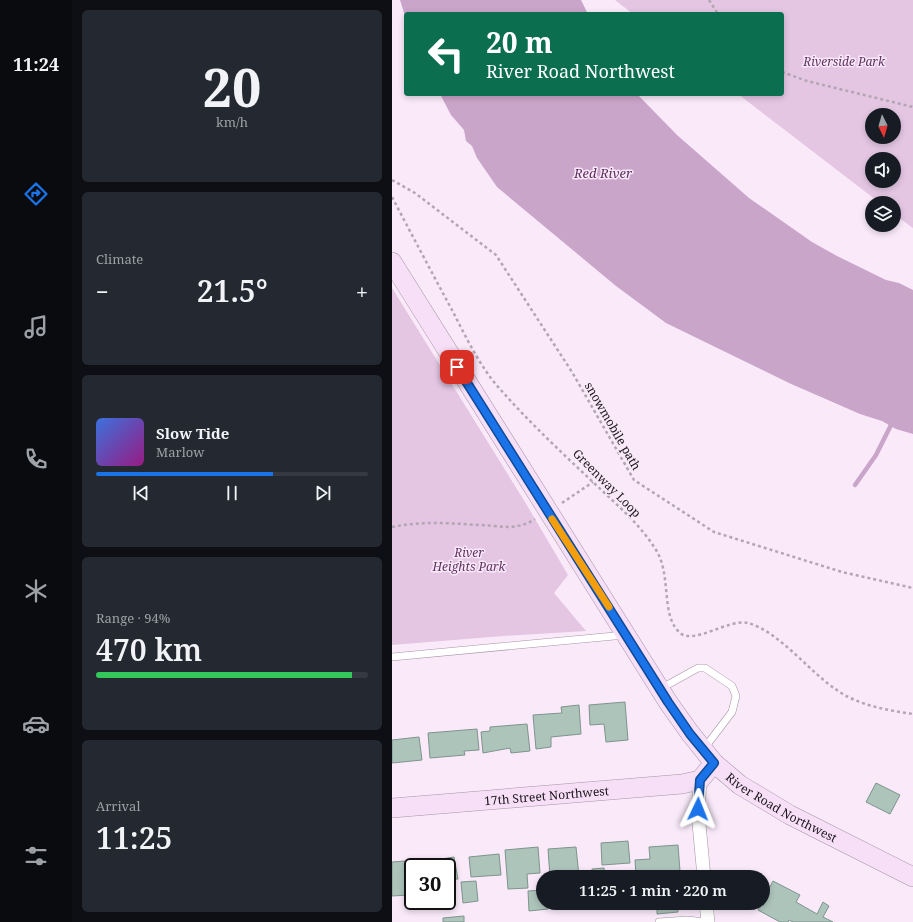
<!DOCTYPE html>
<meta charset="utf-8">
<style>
body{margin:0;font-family:"Noto Serif",serif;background:#242831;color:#f1f3f6;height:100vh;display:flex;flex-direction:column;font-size:15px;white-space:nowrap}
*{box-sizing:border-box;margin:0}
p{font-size:13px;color:#9ea1a6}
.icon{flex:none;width:22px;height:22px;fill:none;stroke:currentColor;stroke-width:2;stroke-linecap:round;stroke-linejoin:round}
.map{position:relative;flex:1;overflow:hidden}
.side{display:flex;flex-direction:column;gap:10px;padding:10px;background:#0d0f14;width:320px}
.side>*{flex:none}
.top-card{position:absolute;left:12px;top:12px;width:380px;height:84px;border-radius:4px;box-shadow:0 2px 6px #0003;background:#0b6e4f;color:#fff;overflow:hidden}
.needle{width:26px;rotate:175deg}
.buttons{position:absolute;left:473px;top:108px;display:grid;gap:8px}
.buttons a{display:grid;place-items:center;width:36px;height:36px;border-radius:50%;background:#171b24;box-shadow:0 2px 6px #0003;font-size:20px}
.speed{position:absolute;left:12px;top:858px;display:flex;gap:8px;font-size:20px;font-weight:700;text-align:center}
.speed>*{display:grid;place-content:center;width:52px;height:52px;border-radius:50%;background:#171b24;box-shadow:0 2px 6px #0003;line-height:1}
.speed .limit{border:2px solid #111;border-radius:6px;background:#fff;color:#111}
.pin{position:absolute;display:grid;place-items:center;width:34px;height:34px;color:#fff;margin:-17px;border-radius:8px;box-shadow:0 2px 6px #0006}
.me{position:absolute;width:44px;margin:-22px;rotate:2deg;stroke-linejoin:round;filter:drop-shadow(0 0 3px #0008)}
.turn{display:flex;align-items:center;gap:14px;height:84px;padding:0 16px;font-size:18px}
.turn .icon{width:52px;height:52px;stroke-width:2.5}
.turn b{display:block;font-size:28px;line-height:34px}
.big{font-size:30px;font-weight:600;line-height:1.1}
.side .widget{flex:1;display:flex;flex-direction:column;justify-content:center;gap:6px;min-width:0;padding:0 14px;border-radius:6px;background:#242831}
.side .dial{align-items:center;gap:0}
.dial b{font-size:52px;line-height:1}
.song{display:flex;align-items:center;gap:12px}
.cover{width:48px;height:48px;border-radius:6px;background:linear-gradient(135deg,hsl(220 70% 55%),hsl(310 70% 35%))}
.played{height:4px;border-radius:2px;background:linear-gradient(90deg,#1a73e8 65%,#363941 65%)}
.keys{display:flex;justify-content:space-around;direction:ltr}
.heat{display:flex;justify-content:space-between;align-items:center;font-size:22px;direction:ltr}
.charge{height:6px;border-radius:3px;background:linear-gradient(90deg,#34c759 94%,#363941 0)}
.trip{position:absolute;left:144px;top:870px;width:234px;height:40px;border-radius:20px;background:#171b24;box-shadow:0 2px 6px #0003;font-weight:600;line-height:40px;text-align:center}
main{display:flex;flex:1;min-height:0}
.tab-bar{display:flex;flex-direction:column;width:72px;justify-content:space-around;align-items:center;background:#090b0e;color:#9ea1a6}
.tab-bar .icon{width:28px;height:28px}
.tab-bar .active{color:#1a73e8}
.tab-bar b{font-size:18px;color:#f1f3f6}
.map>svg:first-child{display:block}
.green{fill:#e4c6e3;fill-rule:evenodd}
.water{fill:#caa5ca}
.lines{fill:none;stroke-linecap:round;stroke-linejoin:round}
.stream{stroke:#caa5ca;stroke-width:4.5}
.building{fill:#adc4bb;stroke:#7e948c}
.lane-casing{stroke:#a595a4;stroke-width:8}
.street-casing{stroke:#a595a4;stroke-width:14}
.secondary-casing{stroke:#a595a4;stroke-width:20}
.path{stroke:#b3a6b3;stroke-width:2.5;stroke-dasharray:3 3;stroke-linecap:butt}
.lane{stroke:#fff;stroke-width:7}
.street{stroke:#fff;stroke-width:13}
.secondary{stroke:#f7e0f7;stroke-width:19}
.route-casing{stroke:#114b97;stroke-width:10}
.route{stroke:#1a73e8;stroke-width:7}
.slow{stroke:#f59e0b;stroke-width:7}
.labels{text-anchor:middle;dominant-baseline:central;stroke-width:3;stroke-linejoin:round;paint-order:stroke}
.park-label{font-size:12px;font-style:italic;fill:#603161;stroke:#f9e9f9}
.street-label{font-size:12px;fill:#1c161c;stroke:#f9e9f9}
.water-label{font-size:13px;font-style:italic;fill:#5c2d5d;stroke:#f9e9f9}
</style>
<main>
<nav class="tab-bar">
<b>11:24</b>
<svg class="icon active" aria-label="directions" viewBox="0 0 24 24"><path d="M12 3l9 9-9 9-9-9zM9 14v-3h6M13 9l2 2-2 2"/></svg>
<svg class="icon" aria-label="music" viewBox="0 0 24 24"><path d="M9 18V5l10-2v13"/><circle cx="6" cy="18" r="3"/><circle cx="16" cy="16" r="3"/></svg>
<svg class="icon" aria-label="phone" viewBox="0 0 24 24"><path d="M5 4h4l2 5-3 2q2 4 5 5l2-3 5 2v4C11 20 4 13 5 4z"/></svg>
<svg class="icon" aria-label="climate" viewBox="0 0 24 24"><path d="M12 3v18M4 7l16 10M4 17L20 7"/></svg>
<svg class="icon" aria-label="car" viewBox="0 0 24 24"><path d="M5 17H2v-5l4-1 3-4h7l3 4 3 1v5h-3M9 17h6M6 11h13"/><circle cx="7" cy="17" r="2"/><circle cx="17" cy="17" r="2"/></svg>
<svg class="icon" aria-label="filters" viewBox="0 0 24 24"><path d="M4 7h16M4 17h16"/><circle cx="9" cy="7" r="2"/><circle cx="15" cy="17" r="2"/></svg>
</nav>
<section class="side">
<div class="widget dial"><b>20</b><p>km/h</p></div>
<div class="widget"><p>Climate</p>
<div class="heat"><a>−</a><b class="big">21.5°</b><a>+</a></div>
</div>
<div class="widget">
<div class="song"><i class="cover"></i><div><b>Slow Tide</b><p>Marlow</p></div></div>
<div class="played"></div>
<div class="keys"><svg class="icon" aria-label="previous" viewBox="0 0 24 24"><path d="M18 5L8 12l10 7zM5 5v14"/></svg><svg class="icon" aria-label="pause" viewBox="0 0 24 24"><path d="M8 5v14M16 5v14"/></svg><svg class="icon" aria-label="next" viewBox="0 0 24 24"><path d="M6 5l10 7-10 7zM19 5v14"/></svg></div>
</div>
<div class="widget"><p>Range · 94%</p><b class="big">470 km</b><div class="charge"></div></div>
<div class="widget"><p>Arrival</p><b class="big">11:25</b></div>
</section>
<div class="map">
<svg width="521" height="922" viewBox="0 0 521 922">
<rect width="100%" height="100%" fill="#f9e9f9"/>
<g class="green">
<path d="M 223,0 L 521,0 L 521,228 L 502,214 L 502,203 L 488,203 L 346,94 L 390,94 L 390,14 L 241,14 ZM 480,115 L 502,115 L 502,137 L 480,137 ZM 480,159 L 502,159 L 502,181 L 480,181 Z"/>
<path d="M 0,288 L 133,502 L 176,575 L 162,593 L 194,631 L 111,636 L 0,645 Z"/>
</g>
<g class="water">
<path d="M 8,0 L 189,0 L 196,14 L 14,14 L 14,19 Z"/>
<path d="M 48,94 L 245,94 L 285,135 L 357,198 L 420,242 L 445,256 L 494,280 L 507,283 L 521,290 L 521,434 L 504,429 L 490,421 L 468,414 L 397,383 L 274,323 L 224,286 L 105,187 L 85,158 L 80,146 L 74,141 L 72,130 L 59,115 Z"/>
</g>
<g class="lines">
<path class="stream" d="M 463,485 L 484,455 L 501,421"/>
</g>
<g class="building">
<path d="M 233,702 L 236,740 L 214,742 L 212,724 L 198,725 L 197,705 Z"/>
<path d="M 187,705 L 189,734 L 159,737 L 159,747 L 144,749 L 141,715 L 170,713 L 169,707 Z"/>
<path d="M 135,724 L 138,751 L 119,753 L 118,748 L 91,753 L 89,732 L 98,731 L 98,727 Z"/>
<path d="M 85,729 L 87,750 L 72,751 L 73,755 L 38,758 L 36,733 Z"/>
<path d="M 27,737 L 30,760 L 0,763 L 0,740 Z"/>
<path d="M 484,783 L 508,795 L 498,814 L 474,802 Z"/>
<path d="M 236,841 L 238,863 L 210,865 L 209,843 Z"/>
<path d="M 286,845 L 288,871 L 259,873 L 259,877 L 244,877 L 243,860 L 258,859 L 257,847 Z"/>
<path d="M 146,847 L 148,873 L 135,874 L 136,888 L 116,889 L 113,850 Z"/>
<path d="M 184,847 L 187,876 L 158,877 L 156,849 Z"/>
<path d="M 107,854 L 109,875 L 79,877 L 77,857 Z"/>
<path d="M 62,857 L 66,879 L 55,880 L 55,867 L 26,867 L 25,863 Z"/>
<path d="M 13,861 L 16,895 L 0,896 L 0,862 Z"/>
<path d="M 212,868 L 213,877 L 200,877 L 200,869 Z"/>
<path d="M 84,881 L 86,901 L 71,903 L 69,882 Z"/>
<path d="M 381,881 L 408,895 L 404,902 L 425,914 L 431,902 L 437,906 L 431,917 L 441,922 L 401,922 L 397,920 L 396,922 L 388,922 L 366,910 Z"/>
<path d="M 151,890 L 151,903 L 156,903 L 156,909 L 137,911 L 136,891 Z"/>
<path d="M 265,903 L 285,903 L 286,912 L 265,914 Z"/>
<path d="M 72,916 L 72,922 L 51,922 L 51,918 Z"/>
</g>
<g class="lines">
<defs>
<g id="lane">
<path d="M 0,657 L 233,635"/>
<path d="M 268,689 L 306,668 L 313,668 L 340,686 L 344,696 L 340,712 L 311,750"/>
<path d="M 267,922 L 295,920 L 314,922"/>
</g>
<g id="street">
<path d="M 308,780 L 306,813 L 312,877"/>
<path d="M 314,903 L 316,922"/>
</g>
<g id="secondary">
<path id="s1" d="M 0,262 L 276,702 L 298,733 L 322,763 L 348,785 L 398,815 L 521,877"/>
<path id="s2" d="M 0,808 L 290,784 L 308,780 L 322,763"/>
</g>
</defs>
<use href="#lane" class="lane-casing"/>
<use href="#street" class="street-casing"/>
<use href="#secondary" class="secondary-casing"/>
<g class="path">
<path d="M 317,0 L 326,14"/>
<path d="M 390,72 L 415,81 L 521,107"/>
<path d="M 0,180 L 23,193 L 104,255 L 180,372 L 242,480 L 322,532 L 450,572 L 521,588"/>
<path d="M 0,197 C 20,235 40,273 60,310 C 74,337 88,367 108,389 C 137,422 170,453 202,483 C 224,504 248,524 264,550 C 280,575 268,615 288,633 C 302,645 338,618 356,623 C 386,631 416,670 442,688 C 464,705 494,710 521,714"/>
<path d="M 170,503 L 201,482"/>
<path d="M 0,527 C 29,521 57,523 86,525 C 109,525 122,532 143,519"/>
</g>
<use href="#lane" class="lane"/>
<use href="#street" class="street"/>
<use href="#secondary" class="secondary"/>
</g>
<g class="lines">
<defs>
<path id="route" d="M 65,367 L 276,702 L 298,734 L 322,763 L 308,780 L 306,809"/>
</defs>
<use href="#route" class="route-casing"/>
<use href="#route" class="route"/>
<path class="slow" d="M 160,519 L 217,607"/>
</g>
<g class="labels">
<g class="park-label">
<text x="452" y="61">Riverside Park</text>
<text x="77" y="552">River<tspan x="77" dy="14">Heights Park</tspan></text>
</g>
<g class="street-label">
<text transform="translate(221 426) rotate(60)">snowmobile path</text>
<text transform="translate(215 483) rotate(45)">Greenway Loop</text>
<text stroke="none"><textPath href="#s2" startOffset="155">17th Street Northwest</textPath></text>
<text stroke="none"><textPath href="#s1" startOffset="677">River Road Northwest</textPath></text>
</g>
<g class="water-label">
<text x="211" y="173">Red River</text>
</g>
</g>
</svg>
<div class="buttons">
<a><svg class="needle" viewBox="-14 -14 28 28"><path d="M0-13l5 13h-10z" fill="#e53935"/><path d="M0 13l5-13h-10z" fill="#9ea1a6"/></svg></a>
<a><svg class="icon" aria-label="sound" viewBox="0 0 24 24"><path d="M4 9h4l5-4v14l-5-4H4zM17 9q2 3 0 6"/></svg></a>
<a><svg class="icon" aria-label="layers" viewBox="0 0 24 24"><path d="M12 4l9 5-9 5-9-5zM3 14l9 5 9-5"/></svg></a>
</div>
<div class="speed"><div class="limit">30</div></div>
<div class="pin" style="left:65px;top:367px;background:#d93025"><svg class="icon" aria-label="arrive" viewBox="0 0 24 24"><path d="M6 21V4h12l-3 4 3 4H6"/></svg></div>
<svg class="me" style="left:306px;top:809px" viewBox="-20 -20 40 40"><path d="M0-17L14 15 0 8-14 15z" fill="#1a73e8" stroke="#fff" stroke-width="4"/></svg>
<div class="trip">11:25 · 1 min · 220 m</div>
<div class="top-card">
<div class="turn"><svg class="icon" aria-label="left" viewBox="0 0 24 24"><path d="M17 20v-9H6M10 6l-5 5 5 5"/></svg><div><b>20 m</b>River Road Northwest</div></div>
</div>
</div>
</main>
